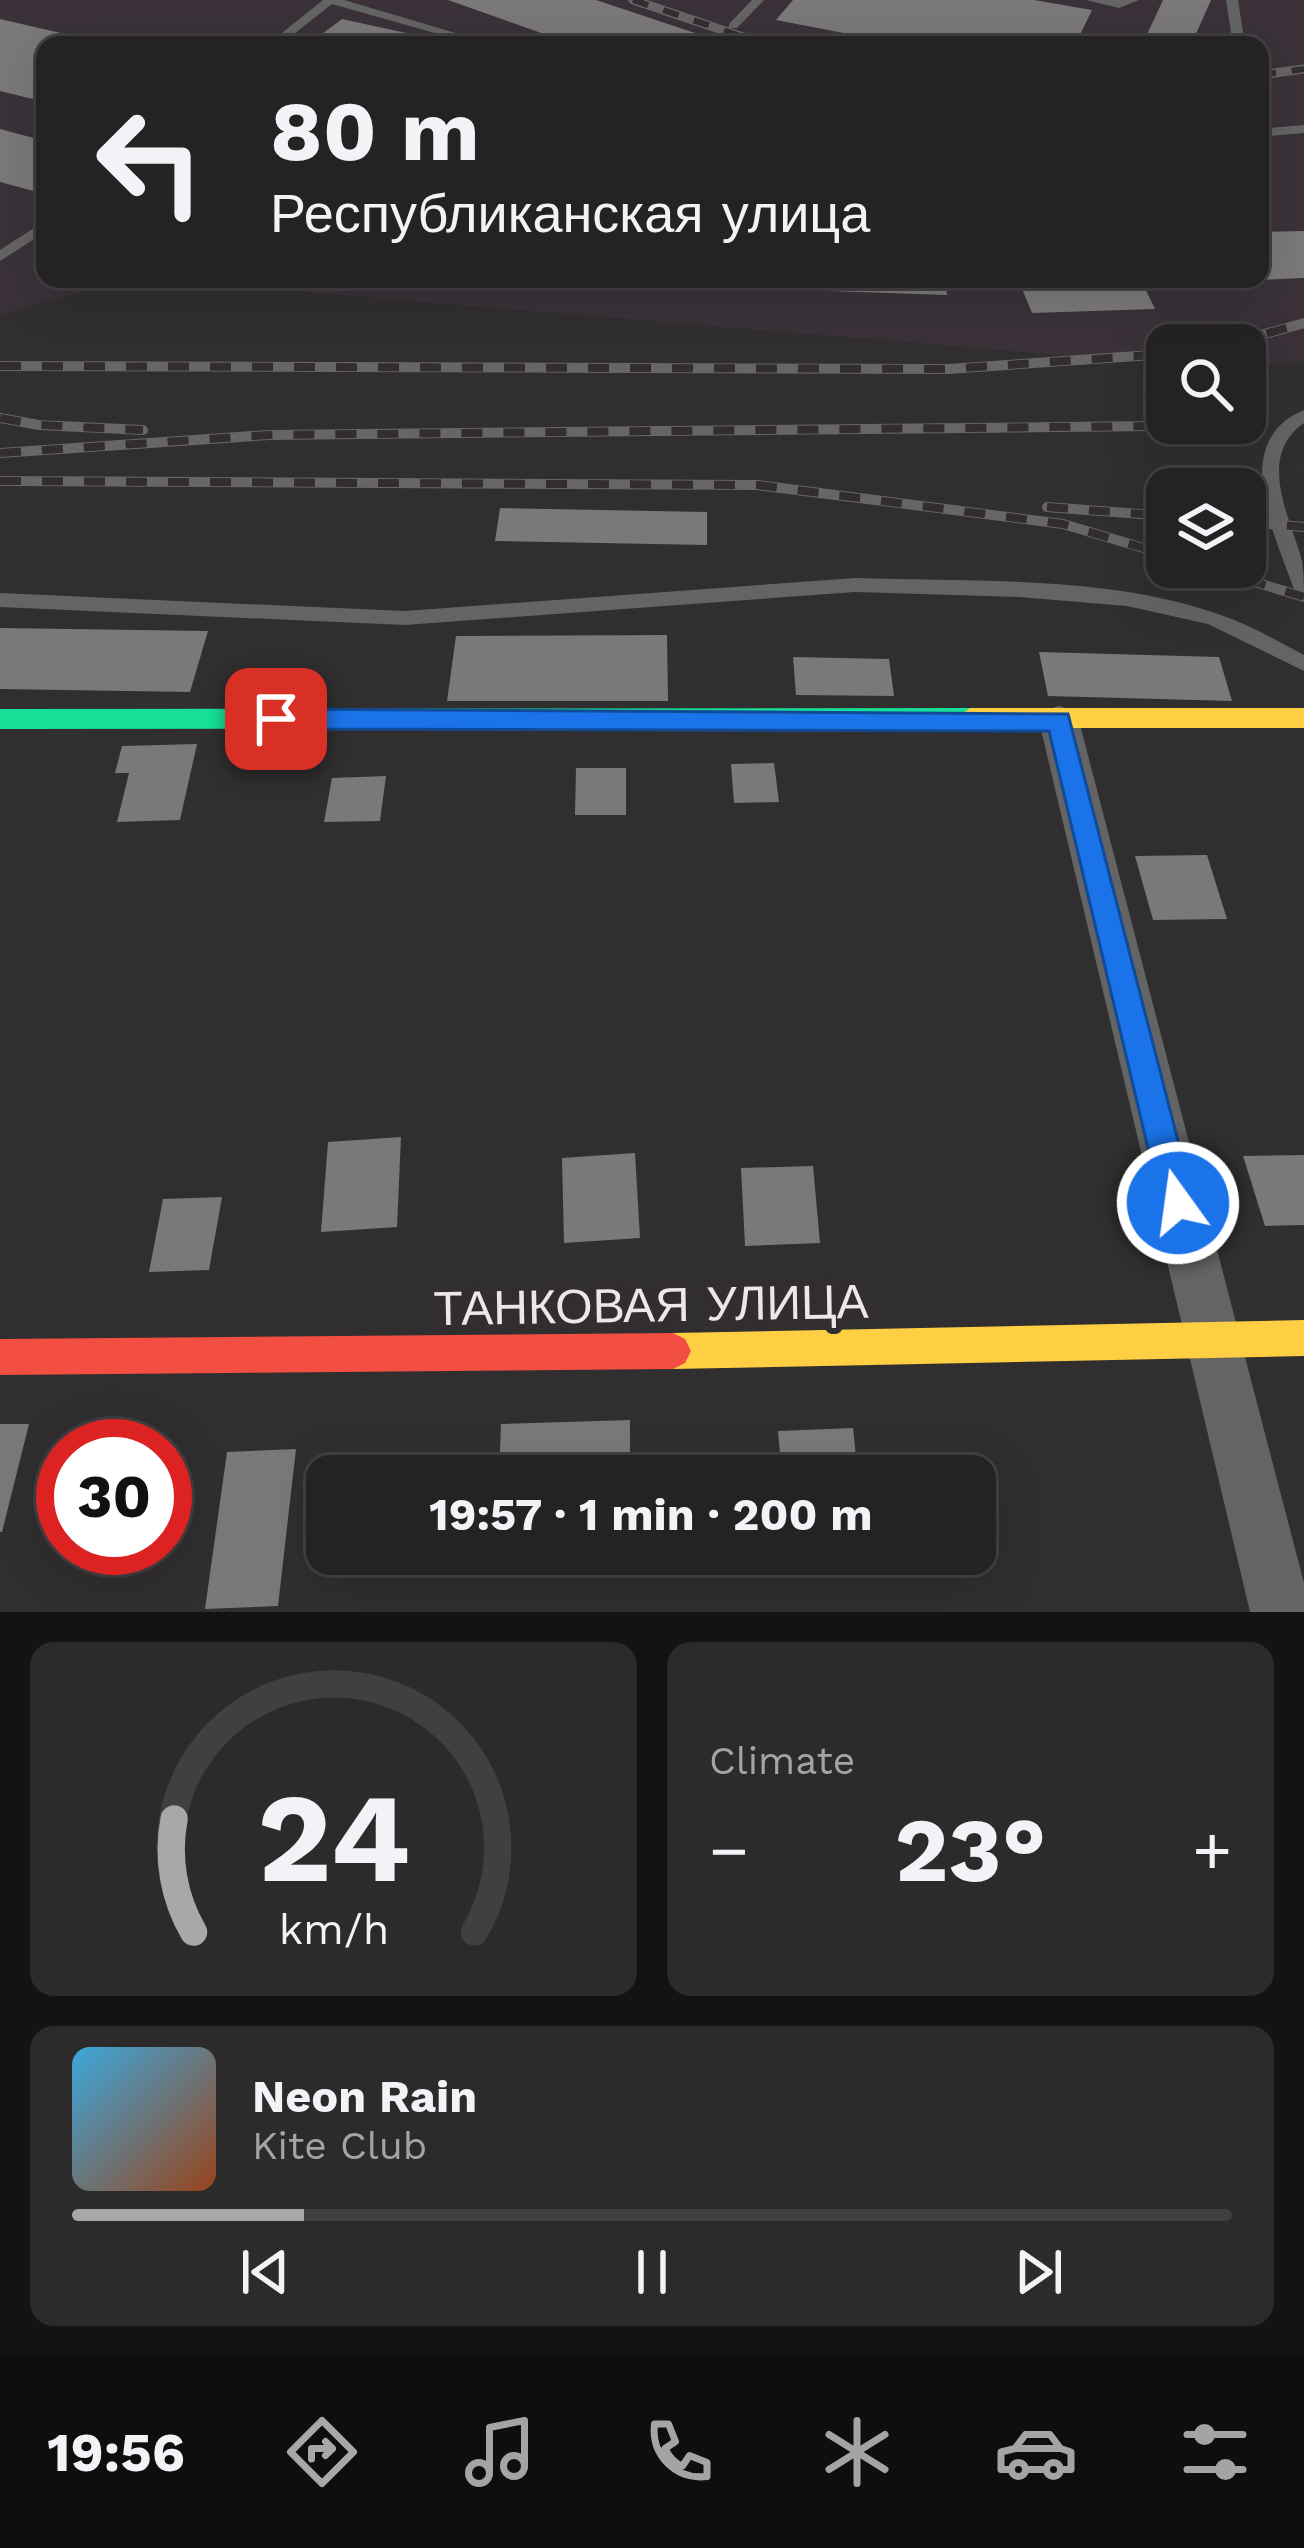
<!DOCTYPE html>
<meta charset="utf-8">
<style>
body{margin:0;font-family:"Work Sans",sans-serif;background:#2c2a2b;color:#f1f3f6;height:100vh;display:flex;flex-direction:column;font-size:45px;white-space:nowrap}
*{box-sizing:border-box;margin:0}
p{font-size:39px;color:#a3a4a6}
.icon{flex:none;width:66px;height:66px;fill:none;stroke:currentColor;stroke-width:2;stroke-linecap:round;stroke-linejoin:round}
.map{position:relative;height:1612px;overflow:hidden}
.drawer{display:flex;flex-direction:column;gap:30px;padding:30px;background:#141313;flex:1}
.drawer>*{flex:none}
.banner{position:absolute;left:36px;top:36px;width:1233px;height:252px;border-radius:24px;box-shadow:0 12px 48px #0002,0 0 0 3px #413f41;background:#242223;color:#f1f3f6;overflow:hidden}
.fabs{position:absolute;left:1146px;top:324px;display:grid;gap:24px}
.fabs a{display:grid;place-items:center;width:120px;height:120px;border-radius:24px;background:#242223;box-shadow:0 12px 48px #0002,0 0 0 3px #413f41;font-size:60px}
.speed{position:absolute;left:36px;top:1419px;display:flex;gap:24px;font-size:60px;font-weight:700;text-align:center}
.speed>*{display:grid;place-content:center;width:156px;height:156px;border-radius:50%;background:#242223;box-shadow:0 12px 48px #0002,0 0 0 3px #413f41;line-height:1}
.speed .limit{border:18px solid #d22;background:#fff;color:#111}
.pin{position:absolute;display:grid;place-items:center;width:102px;height:102px;color:#fff;margin:-51px;border-radius:24px;box-shadow:0 6px 18px #0006}
.me{position:absolute;width:132px;margin:-66px;rotate:346deg;stroke-linejoin:round;filter:drop-shadow(0 0 9px #0008)}
.turn{display:flex;align-items:center;gap:42px;height:252px;padding:0 36px;font-size:54px}
.turn .icon{width:156px;height:156px;stroke-width:2.5}
.turn b{display:block;font-size:84px;line-height:102px}
.big{font-size:90px;font-weight:700;line-height:1.1}
.drawer .card{flex:1;display:flex;flex-direction:column;justify-content:center;gap:18px;min-width:0;padding:0 42px;border-radius:24px;background:#2c2a2b}
.drawer .dial{align-items:center;gap:0}
.dial svg{height:312px;overflow:visible;fill:none;stroke:#413f41;stroke-width:7;stroke-linecap:round;text-anchor:middle}
.dial text{fill:#f1f3f6;stroke:none}
.song{display:flex;align-items:center;gap:36px}
.cover{width:144px;height:144px;border-radius:18px;background:linear-gradient(135deg,hsl(200 70% 55%),hsl(20 70% 35%))}
.played{height:12px;border-radius:6px;background:linear-gradient(90deg,#a9a7a9 20%,#413f41 20%)}
.keys{display:flex;justify-content:space-around;direction:ltr}
.heat{display:flex;justify-content:space-between;align-items:center;font-size:66px;direction:ltr}
.drawer .tiles{flex:1;display:grid;gap:30px;grid-template-columns:1fr 1fr}
.card:last-child{grid-column:span 2}
.trip{position:absolute;left:306px;top:1455px;width:690px;height:120px;border-radius:24px;background:#242223;box-shadow:0 12px 48px #0002,0 0 0 3px #413f41;font-weight:700;line-height:120px;text-align:center}
.dock{display:flex;height:192px;justify-content:space-around;align-items:center;background:#0e0e0e;color:#a3a4a6}
.dock .icon{width:84px;height:84px}
.dock .active{color:#a9a7a9}
.dock b{font-size:54px;color:#f1f3f6}
.map>svg:first-child{display:block}
.built{fill:#3a3139}
.building{fill:#7a7879}
.lines{fill:none;stroke-linecap:round;stroke-linejoin:round}
.lane{fill:#656465;fill-rule:evenodd}
.street{fill:#656465;fill-rule:evenodd}
.fast{fill:#16e098;fill-rule:evenodd}
.slow{fill:#ffcf43;fill-rule:evenodd}
.jam{fill:#f24e42;fill-rule:evenodd}
.rail-far1-casing{stroke:#676566;stroke-width:9}
.rail-casing{stroke:#676566;stroke-width:10}
.rail-far1{stroke:#312d30;stroke-width:6;stroke-dasharray:16;stroke-linecap:butt}
.rail{stroke:#312d30;stroke-width:8;stroke-dasharray:21;stroke-linecap:butt}
.route{fill:#1a73e8;stroke:#114b97;stroke-width:3}
.labels{text-anchor:middle;dominant-baseline:central;stroke-width:12;stroke-linejoin:round;paint-order:stroke}
.near-street-label{font-size:48px;fill:#eae8ea;stroke:#312d30}
</style>
<div class="map">
<svg width="1304" height="1612" viewBox="0 0 1304 1612">
<rect width="100%" height="100%" fill="#302e2f"/>
<path class="built" d="M 0,0 L 1304,0 L 1304,364 L 1245,366 L 1245,345 L 1167,345 L 1167,364 L 149,279 L 1260,279 L 1260,45 L 45,45 L 45,279 L 127,279 L 0,315 Z"/>
<g class="building">
<path d="M 448,0 L 596,0 L 728,44 L 575,45 Z"/>
<path d="M 793,0 L 1034,0 L 1092,10 L 1075,45 L 906,45 L 776,20 Z"/>
<path d="M 1163,0 L 1211,0 L 1191,45 L 1144,41 Z"/>
<path d="M 0,19 L 104,43 L 104,45 L 45,45 L 45,102 L 0,91 Z"/>
<path d="M 342,19 L 452,43 L 451,45 L 337,45 L 314,40 Z"/>
<path d="M 0,129 L 45,141 L 45,190 L 41,193 L 0,182 Z"/>
<path d="M 1304,231 L 1304,278 L 1260,280 L 1260,232 Z"/>
<path d="M 741,279 L 945,279 L 947,295 L 741,288 Z"/>
<path d="M 1018,279 L 1179,279 L 1179,283 L 1143,284 L 1155,309 L 1032,313 Z"/>
<path d="M 500,508 L 707,512 L 707,545 L 495,541 Z"/>
<path d="M 0,628 L 208,631 L 190,692 L 0,689 Z"/>
<path d="M 667,635 L 668,701 L 447,701 L 456,636 Z"/>
<path d="M 1039,652 L 1219,657 L 1232,701 L 1048,696 Z"/>
<path d="M 793,657 L 889,659 L 894,696 L 796,695 Z"/>
<path d="M 197,744 L 180,820 L 117,822 L 129,773 L 115,773 L 122,746 Z"/>
<path d="M 774,763 L 779,802 L 734,803 L 731,764 Z"/>
<path d="M 576,768 L 626,768 L 626,815 L 575,815 Z"/>
<path d="M 386,776 L 380,821 L 324,822 L 332,778 Z"/>
<path d="M 1207,855 L 1227,919 L 1153,920 L 1135,856 Z"/>
<path d="M 401,1137 L 397,1227 L 321,1232 L 328,1142 Z"/>
<path d="M 635,1153 L 640,1238 L 564,1243 L 562,1158 Z"/>
<path d="M 1304,1155 L 1304,1225 L 1265,1226 L 1243,1156 Z"/>
<path d="M 813,1166 L 820,1243 L 745,1246 L 741,1168 Z"/>
<path d="M 222,1197 L 209,1270 L 149,1272 L 163,1199 Z"/>
<path d="M 630,1420 L 630,1476 L 499,1476 L 501,1424 Z"/>
<path d="M 0,1424 L 29,1424 L 2,1532 L 0,1532 Z"/>
<path d="M 853,1428 L 858,1476 L 782,1476 L 778,1431 Z"/>
<path d="M 296,1449 L 278,1606 L 205,1609 L 227,1452 Z"/>
</g>
<g class="lines">
<g class="lane">
<path d="M 323,0 L 344,0 L 496,45 L 477,45 L 332,4 L 280,45 L 267,45 Z"/>
<path d="M 752,0 L 764,0 L 737,28 L 729,28 L 729,24 Z"/>
<path d="M 1086,0 L 1139,0 L 1119,8 Z"/>
<path d="M 1226,0 L 1238,0 L 1245,45 L 1233,45 Z"/>
<path d="M 1304,125 L 1304,133 L 1260,137 L 1260,129 Z"/>
<path d="M 45,221 L 45,232 L 0,261 L 0,250 Z"/>
<path d="M 1304,410 L 1304,423 C 1256,457 1290,516 1302,561 C 1304,573 1304,586 1304,599 L 1295,592 C 1276,537 1227,442 1304,410 Z"/>
<path d="M 855,578 C 973,582 1109,575 1221,615 C 1251,625 1277,641 1304,655 L 1304,671 L 1208,624 L 1127,606 L 1019,597 L 855,592 L 405,625 L 0,607 L 0,593 L 405,611 Z"/>
</g>
<path class="street" d="M 1059,706 L 1073,710 L 1079,721 L 1304,1583 L 1304,1612 L 1250,1612 L 1039,721 L 1045,710 Z"/>
<path class="fast" d="M 970,708 L 983,718 L 970,728 L 0,729 L 0,709 Z"/>
<g class="slow">
<path d="M 970,708 L 1304,708 L 1304,728 L 970,728 L 957,718 Z"/>
<path d="M 1304,1320 L 1304,1356 L 673,1369 L 661,1363 L 655,1351 L 661,1339 L 673,1333 Z"/>
</g>
<path class="jam" d="M 673,1333 L 685,1339 L 691,1351 L 685,1363 L 673,1369 L 0,1375 L 0,1339 Z"/>
<defs>
<g id="rail-far1">
<path d="M 633,0 L 767,45"/>
<path d="M 1260,75 L 1304,69"/>
</g>
<g id="rail">
<path d="M 1226,345 L 1304,323"/>
<path d="M 0,366 L 948,369 L 1167,354"/>
<path d="M 0,418 L 39,425 L 143,430"/>
<path d="M 0,453 L 269,435 L 1154,426"/>
<path d="M 0,481 L 757,485 L 1063,524 L 1167,555"/>
<path d="M 1047,507 L 1167,516"/>
<path d="M 1245,522 L 1304,527"/>
<path d="M 1205,567 L 1304,597"/>
</g>
</defs>
<use href="#rail-far1" class="rail-far1-casing"/>
<use href="#rail" class="rail-casing"/>
<use href="#rail-far1" class="rail-far1"/>
<use href="#rail" class="rail"/>
</g>
<path class="route" d="M 276,709 L 1068,714 L 1194,1203 L 1189,1214 L 1178,1219 L 1166,1214 L 1161,1203 L 1049,731 L 276,729 L 263,719 Z"/>
<g class="labels">
<g class="near-street-label">
<text transform="translate(651 1305) rotate(-1)">ТАНКОВАЯ УЛИЦА</text>
</g>
</g>
</svg>
<div class="fabs">
<a><svg class="icon" aria-label="search" viewBox="0 0 24 24"><circle cx="10" cy="10" r="6"/><path d="M15 15l6 6"/></svg></a>
<a><svg class="icon" aria-label="layers" viewBox="0 0 24 24"><path d="M12 4l9 5-9 5-9-5zM3 14l9 5 9-5"/></svg></a>
</div>
<div class="speed"><div class="limit">30</div></div>
<div class="pin" style="left:276px;top:719px;background:#d93025"><svg class="icon" aria-label="arrive" viewBox="0 0 24 24"><path d="M6 21V4h12l-3 4 3 4H6"/></svg></div>
<svg class="me" style="left:1178px;top:1203px" viewBox="-20 -20 40 40"><circle r="17" fill="#1a73e8" stroke="#fff" stroke-width="3"/><path d="M0-11L8 9 0 5-8 9z" fill="#fff"/></svg>
<div class="trip">19:57 · 1 min · 200 m</div>
<div class="banner">
<div class="turn"><svg class="icon" aria-label="left" viewBox="0 0 24 24"><path d="M17 20v-9H6M10 6l-5 5 5 5"/></svg><div><b>80 m</b>Республиканская улица</div></div>
</div>
</div>
<section class="drawer">
<div class="tiles">
<div class="card dial"><svg viewBox="0 0 100 80">
<path d="M14 69A42 42 0 1 1 86 69"/>
<path d="M14 69A42 42 0 0 1 9 40" stroke="#a9a7a9"/>
<text x="50" y="56" font-size="32" font-weight="700">24</text>
<text x="50" y="72" font-size="11">km/h</text>
</svg></div>
<div class="card"><p>Climate</p>
<div class="heat"><a>−</a><b class="big">23°</b><a>+</a></div>
</div>
<div class="card">
<div class="song"><i class="cover"></i><div><b>Neon Rain</b><p>Kite Club</p></div></div>
<div class="played"></div>
<div class="keys"><svg class="icon" aria-label="previous" viewBox="0 0 24 24"><path d="M18 5L8 12l10 7zM5 5v14"/></svg><svg class="icon" aria-label="pause" viewBox="0 0 24 24"><path d="M8 5v14M16 5v14"/></svg><svg class="icon" aria-label="next" viewBox="0 0 24 24"><path d="M6 5l10 7-10 7zM19 5v14"/></svg></div>
</div>
</div>
</section>
<nav class="dock">
<b>19:56</b>
<svg class="icon active" aria-label="directions" viewBox="0 0 24 24"><path d="M12 3l9 9-9 9-9-9zM9 14v-3h6M13 9l2 2-2 2"/></svg>
<svg class="icon" aria-label="music" viewBox="0 0 24 24"><path d="M9 18V5l10-2v13"/><circle cx="6" cy="18" r="3"/><circle cx="16" cy="16" r="3"/></svg>
<svg class="icon" aria-label="phone" viewBox="0 0 24 24"><path d="M5 4h4l2 5-3 2q2 4 5 5l2-3 5 2v4C11 20 4 13 5 4z"/></svg>
<svg class="icon" aria-label="climate" viewBox="0 0 24 24"><path d="M12 3v18M4 7l16 10M4 17L20 7"/></svg>
<svg class="icon" aria-label="car" viewBox="0 0 24 24"><path d="M5 17H2v-5l4-1 3-4h7l3 4 3 1v5h-3M9 17h6M6 11h13"/><circle cx="7" cy="17" r="2"/><circle cx="17" cy="17" r="2"/></svg>
<svg class="icon" aria-label="filters" viewBox="0 0 24 24"><path d="M4 7h16M4 17h16"/><circle cx="9" cy="7" r="2"/><circle cx="15" cy="17" r="2"/></svg>
</nav>
